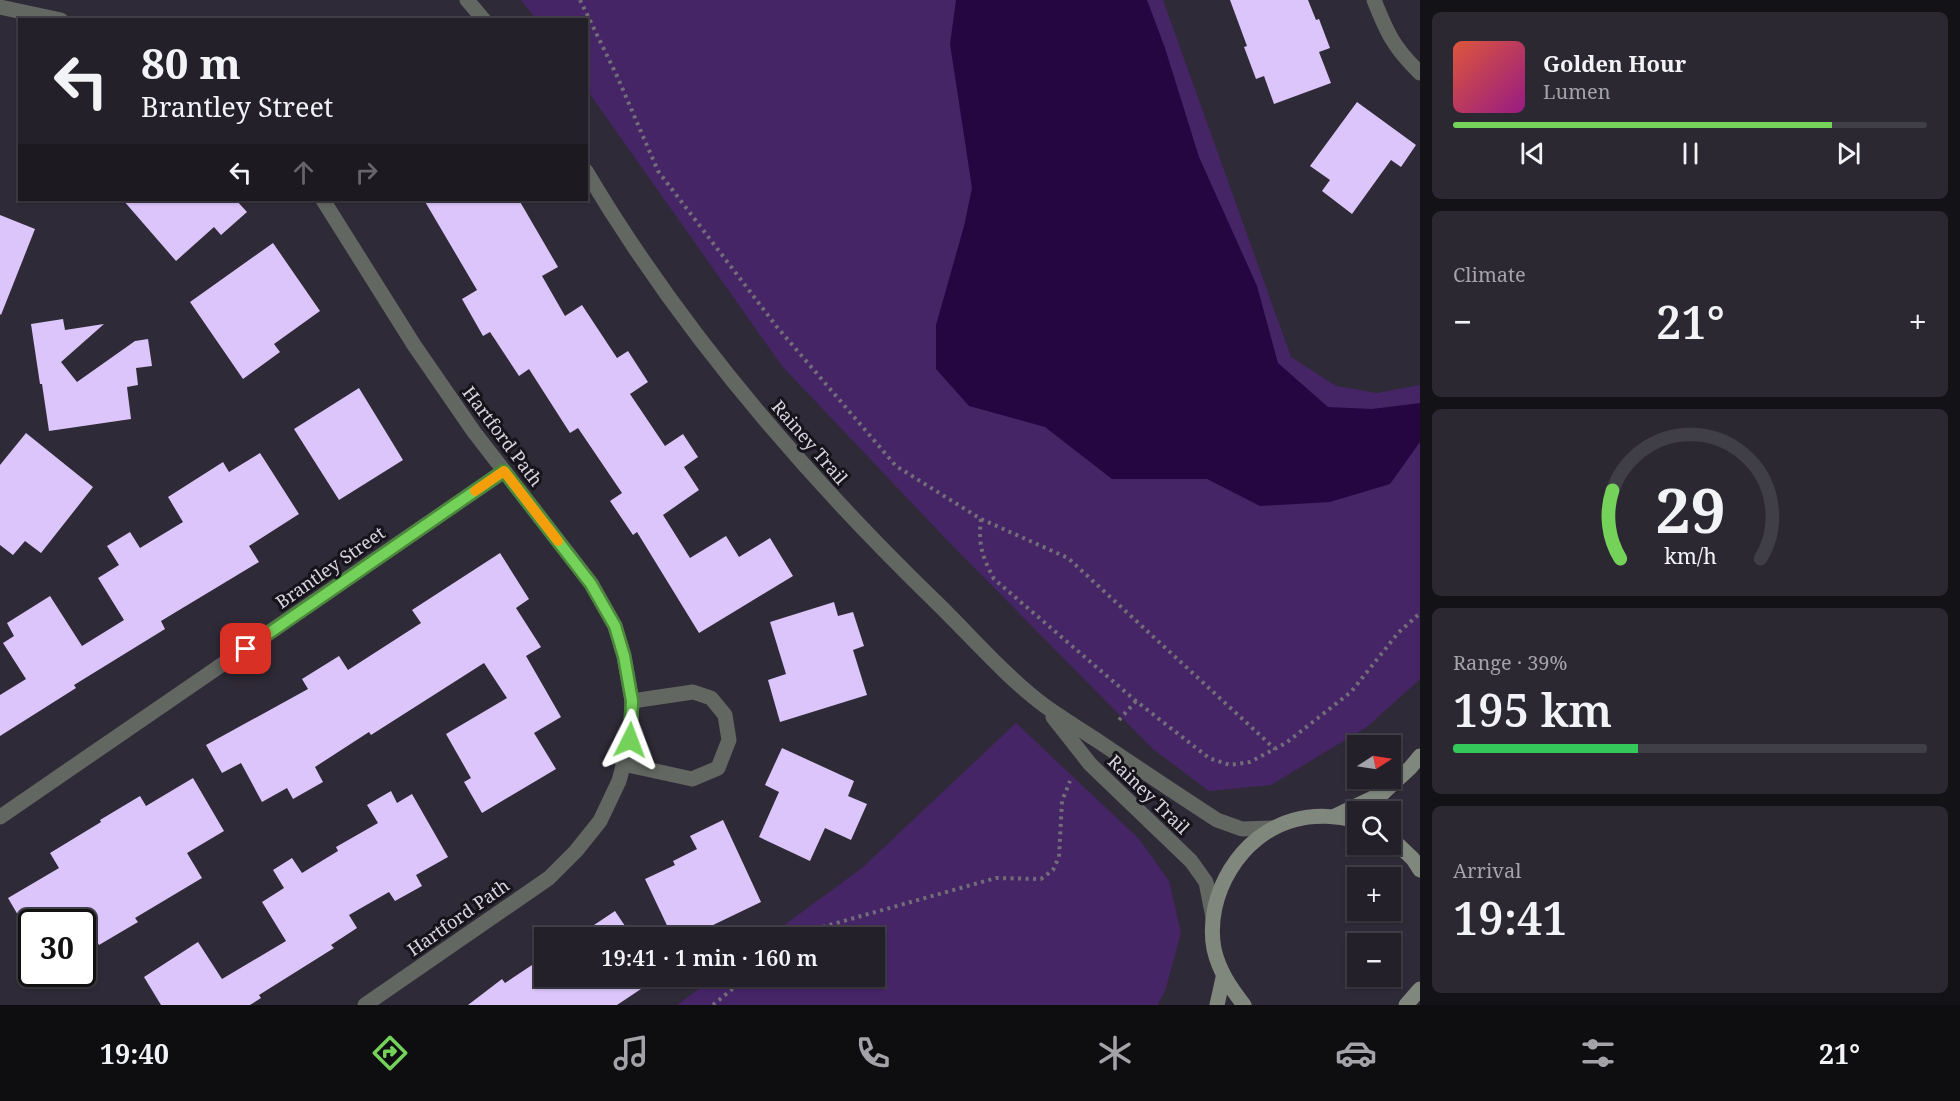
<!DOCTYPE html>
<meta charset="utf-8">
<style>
body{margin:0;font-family:"Noto Serif",serif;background:#2b2831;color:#f1f3f6;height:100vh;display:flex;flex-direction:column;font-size:22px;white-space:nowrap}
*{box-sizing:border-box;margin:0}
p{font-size:20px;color:#a3a3a8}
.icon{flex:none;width:33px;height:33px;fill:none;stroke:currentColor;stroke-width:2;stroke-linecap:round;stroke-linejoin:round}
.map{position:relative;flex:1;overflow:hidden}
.details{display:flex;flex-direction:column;gap:12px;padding:12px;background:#131217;width:540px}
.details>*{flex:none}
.guide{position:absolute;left:18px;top:18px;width:570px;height:183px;border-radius:0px;box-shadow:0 2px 4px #0004,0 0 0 2px #403e46;background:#232029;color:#f1f3f6;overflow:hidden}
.needle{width:39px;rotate:78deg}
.fabs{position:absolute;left:1347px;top:735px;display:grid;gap:12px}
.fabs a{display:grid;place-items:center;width:54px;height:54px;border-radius:0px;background:#232029;box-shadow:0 2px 4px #0004,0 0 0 2px #403e46;font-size:30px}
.speed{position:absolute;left:18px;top:909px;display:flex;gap:12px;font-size:30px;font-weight:700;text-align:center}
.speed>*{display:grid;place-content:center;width:78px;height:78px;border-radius:50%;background:#232029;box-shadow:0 2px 4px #0004,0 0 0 2px #403e46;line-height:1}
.speed .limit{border:3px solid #111;border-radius:9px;background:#fff;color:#111}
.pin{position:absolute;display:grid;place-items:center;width:51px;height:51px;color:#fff;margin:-26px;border-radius:12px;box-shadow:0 3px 9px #0006}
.me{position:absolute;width:66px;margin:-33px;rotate:3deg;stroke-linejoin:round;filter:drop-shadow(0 0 4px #0008)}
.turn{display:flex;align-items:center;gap:21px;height:126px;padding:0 24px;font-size:27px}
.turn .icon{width:78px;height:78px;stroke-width:2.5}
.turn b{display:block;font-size:42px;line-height:51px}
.lanes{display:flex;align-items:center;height:57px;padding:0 24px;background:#0003;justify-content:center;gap:30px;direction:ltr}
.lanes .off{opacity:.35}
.big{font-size:45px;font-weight:600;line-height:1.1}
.details .tile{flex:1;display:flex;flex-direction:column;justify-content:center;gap:9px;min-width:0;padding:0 21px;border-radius:9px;background:#2b2831}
.details .dial{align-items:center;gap:0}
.dial svg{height:156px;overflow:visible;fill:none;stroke:#403e46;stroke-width:7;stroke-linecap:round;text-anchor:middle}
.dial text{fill:#f1f3f6;stroke:none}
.song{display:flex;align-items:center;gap:18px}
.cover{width:72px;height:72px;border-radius:9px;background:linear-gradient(135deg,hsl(10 70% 55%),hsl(310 70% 35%))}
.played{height:6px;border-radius:3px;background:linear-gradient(90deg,#74d25b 80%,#403e46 80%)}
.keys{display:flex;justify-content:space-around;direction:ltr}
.heat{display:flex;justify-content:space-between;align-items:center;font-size:33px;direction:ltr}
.charge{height:9px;border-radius:4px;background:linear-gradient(90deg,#34c759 39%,#403e46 0)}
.trip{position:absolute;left:534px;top:927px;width:351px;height:60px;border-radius:0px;background:#232029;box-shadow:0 2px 4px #0004,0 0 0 2px #403e46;font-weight:600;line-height:60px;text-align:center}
.dock{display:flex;height:96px;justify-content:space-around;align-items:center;background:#0e0d10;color:#a3a3a8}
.dock .icon{width:42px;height:42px}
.dock .current{color:#74d25b}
.dock b{font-size:27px;color:#f1f3f6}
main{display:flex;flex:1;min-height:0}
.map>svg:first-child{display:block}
.green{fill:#462567}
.water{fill:#260640}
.building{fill:#dbc5fa}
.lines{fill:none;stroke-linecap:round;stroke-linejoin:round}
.path{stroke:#726e79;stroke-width:4;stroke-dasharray:3 4.5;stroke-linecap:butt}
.minor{stroke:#626761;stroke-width:15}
.tertiary{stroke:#626761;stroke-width:15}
.secondary{stroke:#80887e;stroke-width:15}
.route-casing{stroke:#4b883b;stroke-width:15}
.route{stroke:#74d25b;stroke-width:10}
.slow{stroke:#f59e0b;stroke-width:10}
.labels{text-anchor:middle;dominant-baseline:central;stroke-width:6;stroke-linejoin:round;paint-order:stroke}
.street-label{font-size:18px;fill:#d9d5de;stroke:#16141a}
</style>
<main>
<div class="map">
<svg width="1420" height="1005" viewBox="0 0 1420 1005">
<rect width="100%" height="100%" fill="#2f2a37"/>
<g class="green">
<path d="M 521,0 L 1163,0 L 1291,357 L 1336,386 L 1377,393 L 1420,385 L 1420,679 L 1368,726 L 1271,785 L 1209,791 L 1153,749 L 946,539 L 782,366 L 587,90 L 586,20 L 536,19 Z"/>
<path d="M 1016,723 L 1139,839 L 1169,881 L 1181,933 L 1165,991 L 1157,1005 L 677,1005 L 715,977 L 874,976 L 874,938 L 768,937 L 862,868 Z"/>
</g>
<path class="water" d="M 956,0 L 1147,0 L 1165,48 L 1199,157 L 1257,286 L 1278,363 L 1328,407 L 1372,409 L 1420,403 L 1420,442 L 1390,484 L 1330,502 L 1260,506 L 1207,479 L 1112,479 L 1045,427 L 969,406 L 936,369 L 936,325 L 964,226 L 972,188 L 950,44 Z"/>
<g class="building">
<path d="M 1230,0 L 1308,0 L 1316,20 L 1319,19 L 1330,48 L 1319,52 L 1331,83 L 1274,104 L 1264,76 L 1256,79 L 1244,47 L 1247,46 Z"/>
<path d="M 1357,102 L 1416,145 L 1401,167 L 1391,160 L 1352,214 L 1322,191 L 1330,180 L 1310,166 Z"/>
<path d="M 123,200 L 236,200 L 247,212 L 221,235 L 214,227 L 176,261 Z"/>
<path d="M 424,200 L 519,200 L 558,267 L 542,276 L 565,316 L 582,305 L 617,358 L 628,351 L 648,382 L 630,394 L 665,446 L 683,434 L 698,457 L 684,467 L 699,490 L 663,515 L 690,558 L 726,536 L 739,557 L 770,538 L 793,576 L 699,633 L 637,532 L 633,535 L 610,501 L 622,493 L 578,428 L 570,433 L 529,369 L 519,376 L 490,332 L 483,336 L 462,299 L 477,290 Z"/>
<path d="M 0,215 L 35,229 L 1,315 L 0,314 Z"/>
<path d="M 273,243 L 320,311 L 274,344 L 280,352 L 243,379 L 190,302 Z"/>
<path d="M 63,319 L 65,330 L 104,324 L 61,362 L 77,382 L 135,341 L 148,339 L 152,366 L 136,368 L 138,385 L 127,387 L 131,419 L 49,431 L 42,384 L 40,384 L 31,324 Z"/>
<path d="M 359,388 L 403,460 L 339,500 L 294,429 Z"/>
<path d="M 26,433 L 93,487 L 41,553 L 25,541 L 13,555 L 0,545 L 0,465 Z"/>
<path d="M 260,453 L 299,514 L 249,546 L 259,562 L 161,621 L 165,629 L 74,685 L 76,688 L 0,736 L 0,695 L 26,679 L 3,643 L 14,636 L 7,623 L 50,596 L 82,646 L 124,620 L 98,578 L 119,565 L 107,546 L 130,532 L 140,548 L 183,522 L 168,497 L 223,462 L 229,472 Z"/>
<path d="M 500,553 L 529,599 L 516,608 L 541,647 L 526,656 L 561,717 L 534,733 L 556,769 L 482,813 L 464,782 L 471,778 L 446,734 L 507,698 L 484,663 L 371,735 L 369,732 L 315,767 L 323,782 L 293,799 L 287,788 L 262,802 L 241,763 L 222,773 L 206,745 L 308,689 L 302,679 L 339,656 L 348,670 L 421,623 L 412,610 Z"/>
<path d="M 834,602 L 838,616 L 853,612 L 864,646 L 853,650 L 867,695 L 780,722 L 768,680 L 786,674 L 770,622 Z"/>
<path d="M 782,748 L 854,781 L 848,796 L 867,804 L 851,840 L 825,828 L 810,861 L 759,837 L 779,792 L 765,785 Z"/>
<path d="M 193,778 L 224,831 L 187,853 L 202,878 L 135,918 L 138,922 L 99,945 L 92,933 L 82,939 L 82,922 L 22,922 L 8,898 L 59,868 L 50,853 L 101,822 L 100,820 L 140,796 L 146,806 Z"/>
<path d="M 391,791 L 397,803 L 412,794 L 448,857 L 416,875 L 422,886 L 395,901 L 389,892 L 349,915 L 357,928 L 331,945 L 334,948 L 259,995 L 261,998 L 250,1005 L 161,1005 L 144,977 L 198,942 L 222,979 L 286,941 L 262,902 L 284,888 L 273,870 L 292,858 L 302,873 L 338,851 L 336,847 L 378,823 L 367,805 Z"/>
<path d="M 723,820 L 761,902 L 686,938 L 673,938 L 645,879 L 675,865 L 673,861 L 697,849 L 690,836 Z"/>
<path d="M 615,911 L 633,938 L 575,938 L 576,937 Z"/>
<path d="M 544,957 L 544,976 L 659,977 L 617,1005 L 468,1005 L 502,979 L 505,983 Z"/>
</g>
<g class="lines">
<g class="path">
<path d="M 580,0 L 617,76 L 658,171 L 777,327 L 896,466 L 981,519 L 1068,558 L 1275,749"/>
<path d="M 981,519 C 978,545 982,556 994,579 L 1136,701 L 1209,758 L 1230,765 L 1250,762 L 1286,743 L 1351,692 L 1398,633 L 1420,613"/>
<path d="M 1119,720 L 1136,701"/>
<path d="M 795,938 L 801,933 L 996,878 L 1041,879 L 1053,870 L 1059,857 L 1062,801 L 1070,781"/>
<path d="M 713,1005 L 748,976"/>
</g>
<g class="minor">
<path d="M 1374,0 C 1387,33 1394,48 1420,73"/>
<path d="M 0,7 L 61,20"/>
<path d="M 323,200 L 414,345 L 474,432 L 591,583 L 615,626 L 624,656 L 632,701 L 630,740 L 619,781 L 600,821 L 576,851 L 549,878 L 365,1005"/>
<path d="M 623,764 L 692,779 L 718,768 L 729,740 L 725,715 L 711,698 L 693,692 L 632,701"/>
<path d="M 0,817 L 504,471"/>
</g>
<g class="tertiary">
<path d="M 467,0 L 484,20"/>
<path d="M 586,171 C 681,331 802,472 935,601 C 970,635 1007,678 1045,706 C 1062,718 1081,730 1098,741 C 1138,768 1177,794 1217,820 L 1242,829 L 1273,828"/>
<path d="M 1053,717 L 1090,764 L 1191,861 L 1206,882 L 1213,917"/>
</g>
<g class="secondary">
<path d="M 1335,816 L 1383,793 L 1410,768 L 1420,756"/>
<path d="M 1390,837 L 1413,859 L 1420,870"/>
<path d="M 1217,1005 L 1223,978"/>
<path d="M 1244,1005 C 1230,987 1219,971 1214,949 C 1204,895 1241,834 1294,820 C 1316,814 1336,816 1358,821"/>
<path d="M 1406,1005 L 1420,989"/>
</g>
</g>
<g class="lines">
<defs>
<path id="route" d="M 246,649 L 504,471 L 591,584 L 615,626 L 624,656 L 632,701 L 630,740"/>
</defs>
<use href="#route" class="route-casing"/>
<use href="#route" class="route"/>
<path class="slow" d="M 475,491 L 504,471 L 558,541"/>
</g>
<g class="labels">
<g class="street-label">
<text transform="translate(503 436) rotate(53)">Hartford Path</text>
<text transform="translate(810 442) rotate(49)">Rainey Trail</text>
<text transform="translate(330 567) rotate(-35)">Brantley Street</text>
<text transform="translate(1149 794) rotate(44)">Rainey Trail</text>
<text transform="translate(458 917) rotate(-35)">Hartford Path</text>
</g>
</g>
</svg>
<div class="fabs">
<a><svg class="needle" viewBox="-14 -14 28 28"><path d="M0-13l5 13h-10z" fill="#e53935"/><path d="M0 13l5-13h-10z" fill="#a3a3a8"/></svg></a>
<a><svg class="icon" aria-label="search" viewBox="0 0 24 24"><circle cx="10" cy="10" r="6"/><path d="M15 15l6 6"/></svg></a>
<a>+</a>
<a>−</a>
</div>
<div class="speed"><div class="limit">30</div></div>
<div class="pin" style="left:246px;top:649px;background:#d93025"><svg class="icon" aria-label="arrive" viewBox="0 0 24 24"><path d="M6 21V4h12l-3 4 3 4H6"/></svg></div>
<svg class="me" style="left:630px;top:740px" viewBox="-20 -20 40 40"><path d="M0-17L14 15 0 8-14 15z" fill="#74d25b" stroke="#fff" stroke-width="4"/></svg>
<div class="trip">19:41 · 1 min · 160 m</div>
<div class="guide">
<div class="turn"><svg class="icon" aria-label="left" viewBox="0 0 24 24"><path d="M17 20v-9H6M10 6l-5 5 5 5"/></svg><div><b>80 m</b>Brantley Street</div></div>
<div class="lanes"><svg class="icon" aria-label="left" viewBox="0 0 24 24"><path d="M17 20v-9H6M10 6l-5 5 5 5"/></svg><svg class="icon off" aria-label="ahead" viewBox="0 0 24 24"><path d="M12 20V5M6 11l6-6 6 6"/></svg><svg class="icon off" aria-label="right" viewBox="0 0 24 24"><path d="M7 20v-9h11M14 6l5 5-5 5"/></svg></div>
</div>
</div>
<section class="details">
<div class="tile">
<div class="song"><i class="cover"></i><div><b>Golden Hour</b><p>Lumen</p></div></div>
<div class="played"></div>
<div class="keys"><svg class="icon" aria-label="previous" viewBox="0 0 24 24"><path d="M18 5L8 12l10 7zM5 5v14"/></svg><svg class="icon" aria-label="pause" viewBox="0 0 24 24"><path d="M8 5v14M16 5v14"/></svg><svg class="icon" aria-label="next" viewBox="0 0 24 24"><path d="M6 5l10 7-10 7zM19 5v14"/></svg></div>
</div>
<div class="tile"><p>Climate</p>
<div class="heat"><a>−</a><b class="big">21°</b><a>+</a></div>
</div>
<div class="tile dial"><svg viewBox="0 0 100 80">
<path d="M14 69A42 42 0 1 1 86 69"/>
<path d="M14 69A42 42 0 0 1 10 34" stroke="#74d25b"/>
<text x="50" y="56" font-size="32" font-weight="700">29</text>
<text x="50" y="72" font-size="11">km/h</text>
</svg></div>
<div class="tile"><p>Range · 39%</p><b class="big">195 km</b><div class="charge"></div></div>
<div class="tile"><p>Arrival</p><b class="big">19:41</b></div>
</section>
</main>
<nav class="dock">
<b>19:40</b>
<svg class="icon current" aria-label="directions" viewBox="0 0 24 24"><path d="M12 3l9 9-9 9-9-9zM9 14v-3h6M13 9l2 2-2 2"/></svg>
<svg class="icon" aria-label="music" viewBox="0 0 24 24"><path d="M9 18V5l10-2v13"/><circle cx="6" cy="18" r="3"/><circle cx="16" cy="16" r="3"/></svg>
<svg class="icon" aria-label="phone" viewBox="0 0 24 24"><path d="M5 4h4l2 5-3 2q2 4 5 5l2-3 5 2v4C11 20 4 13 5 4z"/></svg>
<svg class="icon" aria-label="climate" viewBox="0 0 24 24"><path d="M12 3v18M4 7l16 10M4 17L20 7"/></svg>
<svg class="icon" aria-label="car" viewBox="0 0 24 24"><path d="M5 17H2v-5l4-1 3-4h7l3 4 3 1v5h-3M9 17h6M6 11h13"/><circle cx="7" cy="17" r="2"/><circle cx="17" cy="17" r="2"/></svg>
<svg class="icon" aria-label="filters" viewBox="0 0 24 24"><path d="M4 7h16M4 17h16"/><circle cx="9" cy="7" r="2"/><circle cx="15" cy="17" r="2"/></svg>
<b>21°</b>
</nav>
